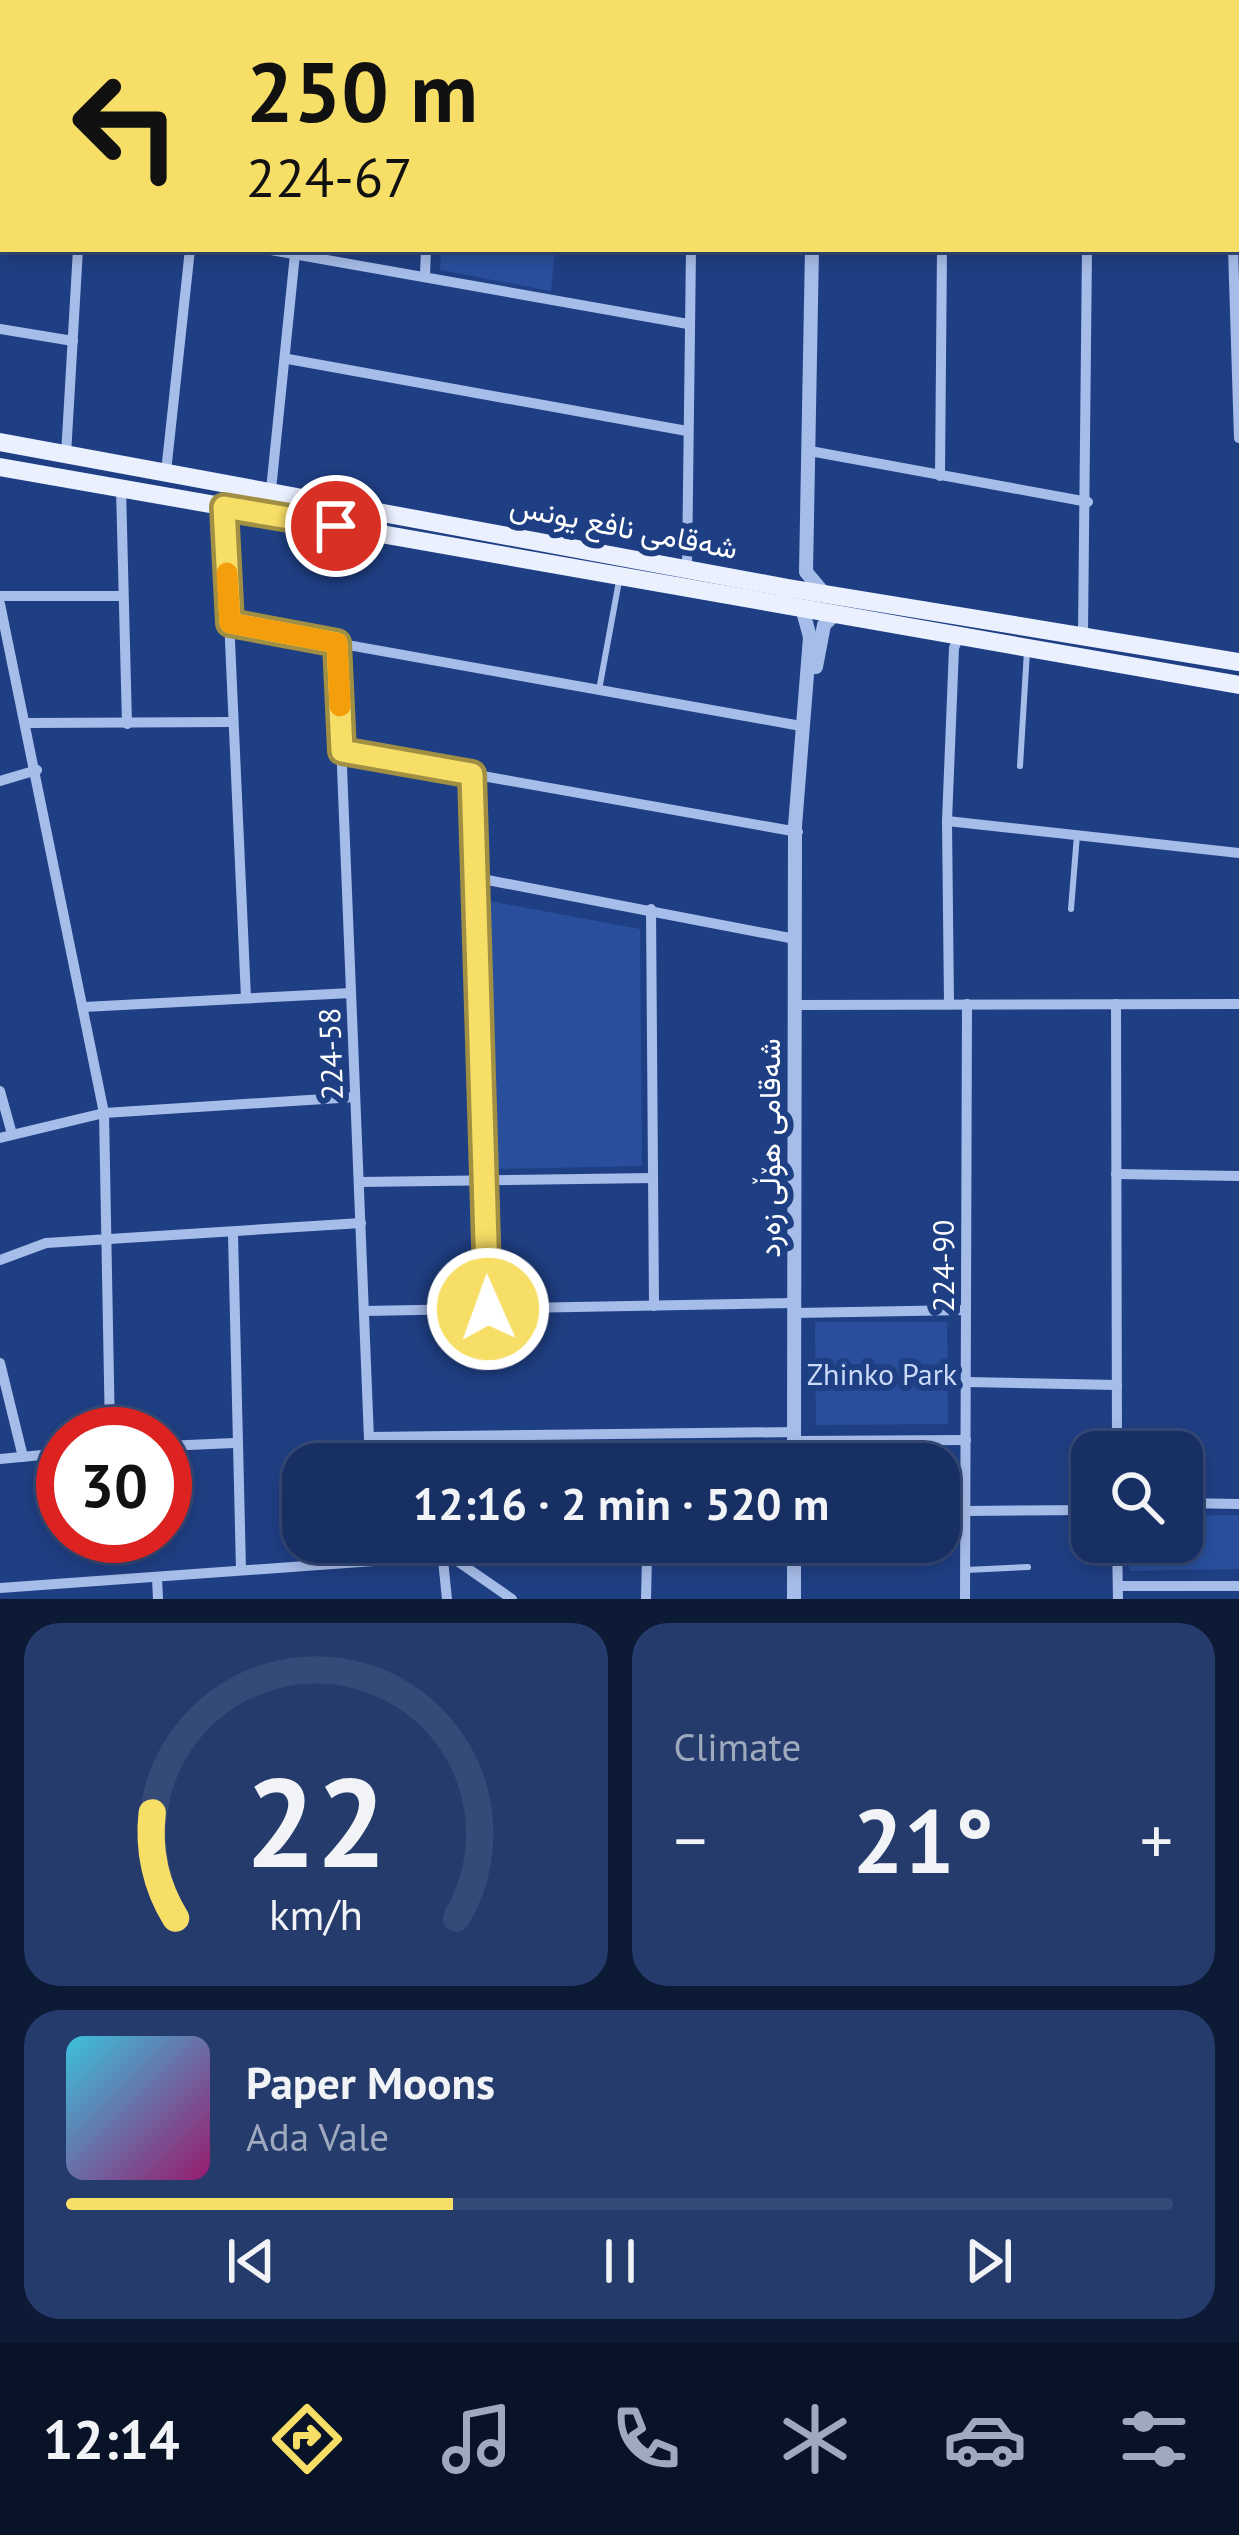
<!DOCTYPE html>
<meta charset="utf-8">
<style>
body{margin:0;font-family:"PT Sans",Vazirmatn,sans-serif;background:#243b6c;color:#f1f3f6;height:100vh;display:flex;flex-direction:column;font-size:45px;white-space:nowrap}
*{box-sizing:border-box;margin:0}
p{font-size:39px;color:#9ea9be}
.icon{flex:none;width:66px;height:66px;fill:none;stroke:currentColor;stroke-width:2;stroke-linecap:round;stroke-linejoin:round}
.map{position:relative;height:1599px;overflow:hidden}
.drawer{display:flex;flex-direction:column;gap:24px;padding:24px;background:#0d1a36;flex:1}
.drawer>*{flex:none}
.guide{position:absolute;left:0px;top:0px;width:1239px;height:252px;box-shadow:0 6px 18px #0003,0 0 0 3px #364a78;background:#f7de67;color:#111;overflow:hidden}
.controls{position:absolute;left:1071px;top:1431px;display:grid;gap:24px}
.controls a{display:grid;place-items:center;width:132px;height:132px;border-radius:24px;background:#172f63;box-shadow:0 6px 18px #0003,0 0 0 3px #364a78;font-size:60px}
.speed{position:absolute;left:36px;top:1407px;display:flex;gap:24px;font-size:60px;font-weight:700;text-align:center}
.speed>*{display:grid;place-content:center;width:156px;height:156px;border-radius:50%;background:#172f63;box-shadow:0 6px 18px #0003,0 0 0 3px #364a78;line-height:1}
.speed .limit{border:18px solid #d22;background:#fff;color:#111}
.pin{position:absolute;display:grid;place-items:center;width:102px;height:102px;color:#fff;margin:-51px;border:6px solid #fff;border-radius:50%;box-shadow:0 3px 12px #0007}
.me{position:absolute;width:132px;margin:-66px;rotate:358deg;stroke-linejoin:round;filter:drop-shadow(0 0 9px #0008)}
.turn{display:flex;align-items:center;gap:42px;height:252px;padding:0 48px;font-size:54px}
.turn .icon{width:156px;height:156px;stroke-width:2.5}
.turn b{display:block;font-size:84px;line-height:102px}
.big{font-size:90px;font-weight:800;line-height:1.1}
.drawer .card{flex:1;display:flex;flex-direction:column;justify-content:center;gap:18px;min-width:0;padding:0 42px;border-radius:36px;background:#243b6c}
.drawer .dial{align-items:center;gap:0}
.dial svg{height:312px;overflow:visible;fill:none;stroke:#364a78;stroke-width:7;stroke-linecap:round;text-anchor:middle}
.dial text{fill:#f1f3f6;stroke:none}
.song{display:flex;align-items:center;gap:36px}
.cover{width:144px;height:144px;border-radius:18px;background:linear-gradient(135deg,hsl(190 70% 55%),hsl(320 70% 35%))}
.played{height:12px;border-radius:6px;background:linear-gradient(90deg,#f7de67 35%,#364a78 35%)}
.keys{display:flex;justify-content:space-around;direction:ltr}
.heat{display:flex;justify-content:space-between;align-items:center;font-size:66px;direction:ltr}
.drawer .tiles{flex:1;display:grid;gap:24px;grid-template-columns:1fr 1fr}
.card:last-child{grid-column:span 2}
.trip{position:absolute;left:282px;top:1443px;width:678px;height:120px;border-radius:36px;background:#172f63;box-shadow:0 6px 18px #0003,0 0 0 3px #364a78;font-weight:800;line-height:120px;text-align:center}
.menu{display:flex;height:192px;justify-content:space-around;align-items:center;background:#091328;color:#9ea9be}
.menu .icon{width:84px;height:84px}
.menu .on{color:#f7de67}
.menu b{font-size:54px;color:#f1f3f6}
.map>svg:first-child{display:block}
.green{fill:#294f9c}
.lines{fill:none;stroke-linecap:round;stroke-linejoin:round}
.service{stroke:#a7bde9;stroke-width:6}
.minor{stroke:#a7bde9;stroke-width:10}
.tertiary{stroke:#a7bde9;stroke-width:14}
.primary{stroke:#eaf0fe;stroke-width:18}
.route-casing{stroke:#a19043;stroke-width:30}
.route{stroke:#f7de67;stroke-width:21}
.slow{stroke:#f59e0b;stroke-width:21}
.labels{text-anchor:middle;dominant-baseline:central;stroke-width:12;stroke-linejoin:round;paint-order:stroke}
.street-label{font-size:30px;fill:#fff;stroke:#1f3f84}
.park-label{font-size:30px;fill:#cbdaf7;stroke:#1f3f84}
</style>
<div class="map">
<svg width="1239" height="1599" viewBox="0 0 1239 1599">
<rect width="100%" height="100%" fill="#1f3f84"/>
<g class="green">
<path d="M 441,249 L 555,249 L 551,291 L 440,270 Z"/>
<path d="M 489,901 L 640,929 L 642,1166 L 496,1169 Z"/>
<path d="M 815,1322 L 947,1322 L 948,1424 L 816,1425 Z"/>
<path d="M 1239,1515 L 1239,1569 L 1129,1571 L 1129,1542 L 1182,1542 L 1182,1516 Z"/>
</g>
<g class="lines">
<g class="service">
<path d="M 599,690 L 619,581"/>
<path d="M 1020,766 L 1027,651"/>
<path d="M 1071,909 L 1077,835"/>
<path d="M 966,1570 L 1028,1567"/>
</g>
<g class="minor">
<path d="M 674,0 L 691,3"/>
<path d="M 1216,0 L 1216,3"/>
<path d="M 92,3 L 92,0"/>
<path d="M 198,3 L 198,0"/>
<path d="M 311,3 L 311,0"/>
<path d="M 1236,47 L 1239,47"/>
<path d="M 1236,225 L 1239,225"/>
<path d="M 265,249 L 688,324"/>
<path d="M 1233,249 L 1239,438"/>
<path d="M 691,250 L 812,249"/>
<path d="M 425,275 L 426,249"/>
<path d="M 0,329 L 73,341"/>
<path d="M 288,359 L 687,431"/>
<path d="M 810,451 L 1088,502"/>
<path d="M 66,455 L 78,249"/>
<path d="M 166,472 L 190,249"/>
<path d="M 940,476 L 942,249"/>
<path d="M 121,488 L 127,724"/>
<path d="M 271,490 L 295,254"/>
<path d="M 224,507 L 246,998"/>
<path d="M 687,569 L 691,249"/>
<path d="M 0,596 L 121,596"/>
<path d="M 0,604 L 104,1113 L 110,1434"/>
<path d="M 230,624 L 801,726"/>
<path d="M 1083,632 L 1087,249"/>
<path d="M 337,643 L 370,1464"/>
<path d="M 28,723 L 232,722"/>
<path d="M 342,751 L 798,832"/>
<path d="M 472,774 L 488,1309"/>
<path d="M 0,781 L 37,770"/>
<path d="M 947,821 L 1239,853"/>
<path d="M 477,878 L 795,939"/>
<path d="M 651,909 L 654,1306"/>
<path d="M 949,1004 L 947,821 L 954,648 L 960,634"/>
<path d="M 1116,1004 L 1117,1452"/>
<path d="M 794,1005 L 1239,1004"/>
<path d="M 84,1007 L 351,993"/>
<path d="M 0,1091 L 12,1134"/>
<path d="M 0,1138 L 104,1113 L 355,1097"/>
<path d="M 1116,1174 L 1239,1176"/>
<path d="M 359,1182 L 653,1178"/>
<path d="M 233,1234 L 241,1570"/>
<path d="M 0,1260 L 46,1243 L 361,1223"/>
<path d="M 364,1311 L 795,1303"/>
<path d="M 795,1313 L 966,1310"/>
<path d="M 0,1363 L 23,1457"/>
<path d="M 966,1382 L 1117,1385"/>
<path d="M 369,1437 L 795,1432"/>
<path d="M 794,1441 L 966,1440"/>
<path d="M 165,1446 L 234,1443"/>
<path d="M 0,1459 L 63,1453"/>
<path d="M 1182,1503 L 1239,1504"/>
<path d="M 965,1511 L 1092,1510"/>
<path d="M 1117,1542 L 1118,1599"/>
<path d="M 443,1560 L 447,1599"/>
<path d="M 460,1563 L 512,1599"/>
<path d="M 157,1578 L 158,1599"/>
<path d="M 1118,1586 L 1239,1586"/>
<path d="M 0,1588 L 374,1561 L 794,1557"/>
<path d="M 646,1599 L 647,1557"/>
<path d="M 965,1599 L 967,1004"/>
</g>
<g class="tertiary">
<path d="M 812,3 L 812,0"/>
<path d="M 812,249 L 806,572 L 822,591"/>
<path d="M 816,667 L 824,625 L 836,613"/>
<path d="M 794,1464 L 795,826 L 810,637 L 802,608"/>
<path d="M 794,1542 L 794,1599"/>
</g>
<g class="primary">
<path d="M 0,442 L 788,588 L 1239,662"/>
<path d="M 0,467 L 1239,685"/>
</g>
</g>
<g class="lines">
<defs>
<path id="route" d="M 336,526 L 224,507 L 230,623 L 337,643 L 342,751 L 472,774 L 488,1309"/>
</defs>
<use href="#route" class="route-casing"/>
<use href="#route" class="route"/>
<path class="slow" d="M 227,573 L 230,623 L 337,643 L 340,706"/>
</g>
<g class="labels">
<g class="street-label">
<text transform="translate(624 526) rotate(11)">شەقامی نافع یونس</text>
<text transform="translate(330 1054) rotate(-92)">224-58</text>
<text transform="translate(768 1148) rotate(-90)">شەقامی هۆڵی زەرد</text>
<text transform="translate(942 1266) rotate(-90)">224-90</text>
</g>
<g class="park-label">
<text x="882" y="1373">Zhinko Park</text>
</g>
</g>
</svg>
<div class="controls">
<a><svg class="icon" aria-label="search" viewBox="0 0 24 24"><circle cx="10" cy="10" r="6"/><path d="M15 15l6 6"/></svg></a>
</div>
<div class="speed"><div class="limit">30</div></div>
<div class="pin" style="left:336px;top:526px;background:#d93025"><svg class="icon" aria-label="arrive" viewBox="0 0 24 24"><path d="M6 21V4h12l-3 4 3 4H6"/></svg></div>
<svg class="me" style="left:488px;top:1309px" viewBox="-20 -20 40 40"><circle r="17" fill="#f7de67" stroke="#fff" stroke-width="3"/><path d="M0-11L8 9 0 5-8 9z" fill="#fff"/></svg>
<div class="trip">12:16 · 2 min · 520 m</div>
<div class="guide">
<div class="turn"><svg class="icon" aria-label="left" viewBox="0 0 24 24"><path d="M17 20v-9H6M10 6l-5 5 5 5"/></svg><div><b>250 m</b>224-67</div></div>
</div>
</div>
<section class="drawer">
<div class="tiles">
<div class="card dial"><svg viewBox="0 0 100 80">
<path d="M14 69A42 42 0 1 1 86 69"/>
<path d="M14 69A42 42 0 0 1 8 42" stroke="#f7de67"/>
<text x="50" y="56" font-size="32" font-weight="700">22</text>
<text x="50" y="72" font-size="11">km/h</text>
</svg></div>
<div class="card"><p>Climate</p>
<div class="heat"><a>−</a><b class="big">21°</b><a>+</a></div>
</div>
<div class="card">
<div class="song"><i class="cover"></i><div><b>Paper Moons</b><p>Ada Vale</p></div></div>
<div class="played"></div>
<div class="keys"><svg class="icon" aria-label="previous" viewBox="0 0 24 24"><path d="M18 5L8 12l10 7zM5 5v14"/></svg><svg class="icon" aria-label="pause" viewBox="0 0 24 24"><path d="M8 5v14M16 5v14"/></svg><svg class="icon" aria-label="next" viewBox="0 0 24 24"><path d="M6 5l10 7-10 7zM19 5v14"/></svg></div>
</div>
</div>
</section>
<nav class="menu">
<b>12:14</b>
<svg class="icon on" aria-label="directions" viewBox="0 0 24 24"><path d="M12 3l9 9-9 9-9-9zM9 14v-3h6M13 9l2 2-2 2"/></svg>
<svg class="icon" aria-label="music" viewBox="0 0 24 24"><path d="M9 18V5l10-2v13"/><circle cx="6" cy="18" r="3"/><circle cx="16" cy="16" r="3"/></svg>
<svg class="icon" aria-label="phone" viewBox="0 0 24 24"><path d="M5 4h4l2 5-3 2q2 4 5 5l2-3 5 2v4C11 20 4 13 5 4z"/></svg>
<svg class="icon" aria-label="climate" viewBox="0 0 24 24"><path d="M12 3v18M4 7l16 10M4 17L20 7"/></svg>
<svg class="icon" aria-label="car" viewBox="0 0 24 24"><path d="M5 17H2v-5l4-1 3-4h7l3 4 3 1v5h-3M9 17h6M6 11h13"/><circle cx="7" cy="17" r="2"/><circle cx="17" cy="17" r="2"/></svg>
<svg class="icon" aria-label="filters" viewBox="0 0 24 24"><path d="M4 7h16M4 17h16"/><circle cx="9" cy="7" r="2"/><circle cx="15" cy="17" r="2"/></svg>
</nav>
